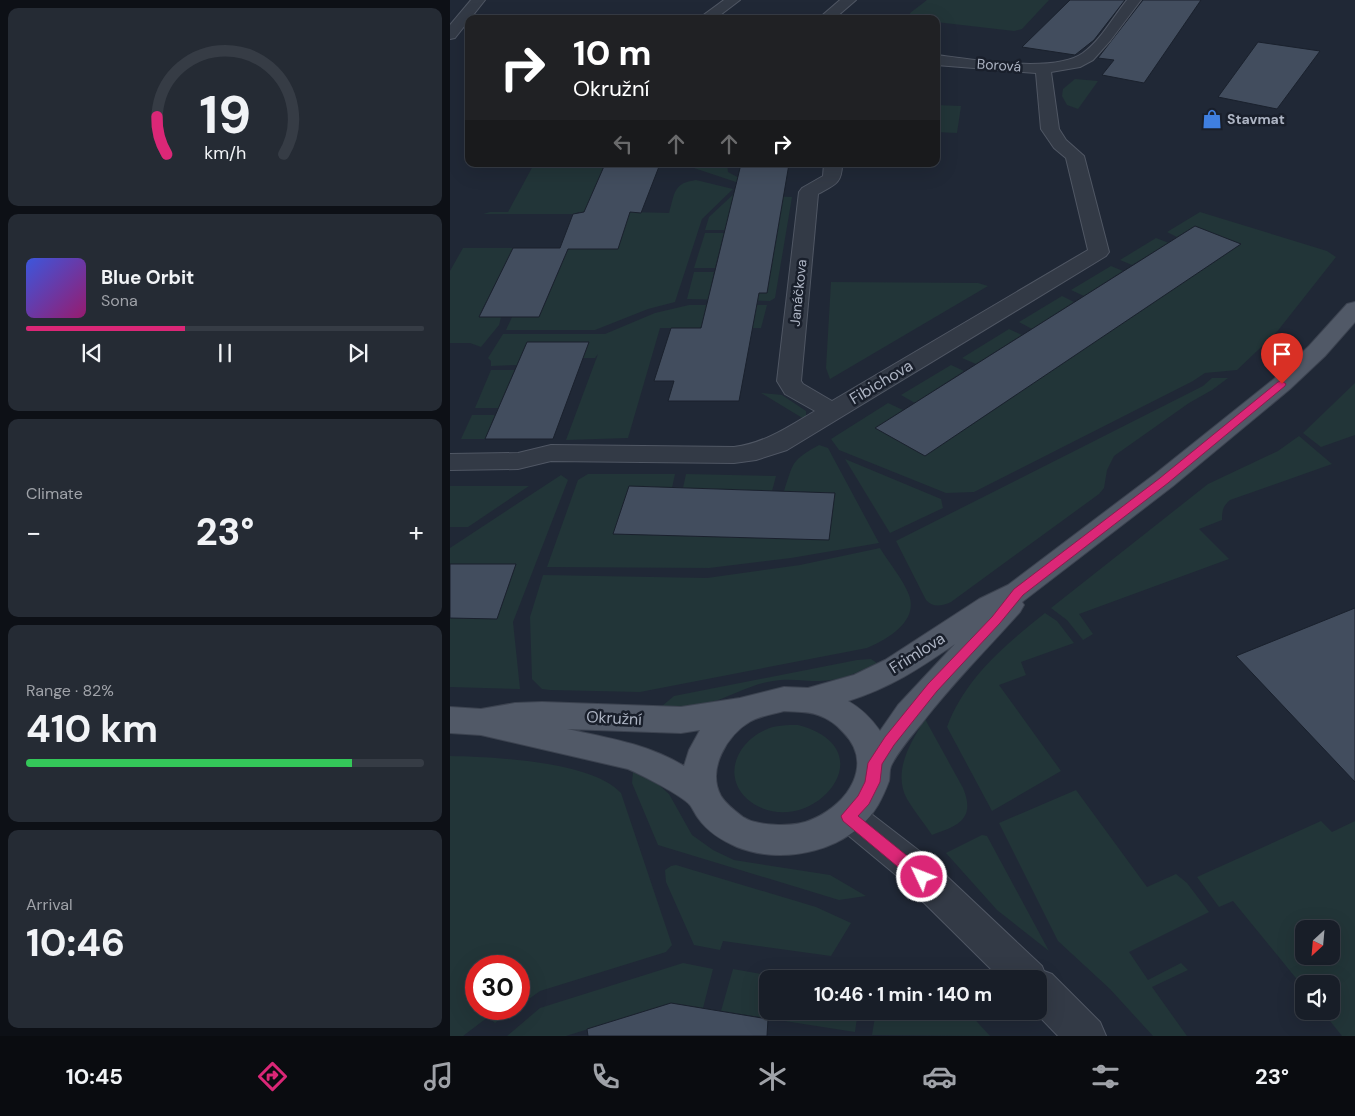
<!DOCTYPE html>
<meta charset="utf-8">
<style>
body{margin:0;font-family:"DM Sans",sans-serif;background:#252b34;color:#f1f3f6;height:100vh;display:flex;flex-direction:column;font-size:19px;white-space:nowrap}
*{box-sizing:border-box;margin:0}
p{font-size:16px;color:#9fa2a8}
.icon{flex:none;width:28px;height:28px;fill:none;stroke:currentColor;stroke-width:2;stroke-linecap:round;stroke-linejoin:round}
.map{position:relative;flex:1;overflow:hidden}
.panel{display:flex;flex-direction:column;gap:8px;padding:8px;background:#0d1016;width:450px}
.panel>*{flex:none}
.guide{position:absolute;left:15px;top:15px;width:475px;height:152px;border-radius:10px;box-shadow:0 5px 20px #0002,0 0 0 1px #363c45;background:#202124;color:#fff;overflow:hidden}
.needle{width:32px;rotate:206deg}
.fabs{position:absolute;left:845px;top:920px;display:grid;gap:10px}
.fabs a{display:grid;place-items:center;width:45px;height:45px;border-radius:10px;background:#181e28;box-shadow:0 5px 20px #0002,0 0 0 1px #363c45;font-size:25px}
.speed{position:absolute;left:15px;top:955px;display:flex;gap:10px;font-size:25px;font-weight:700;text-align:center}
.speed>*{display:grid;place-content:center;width:65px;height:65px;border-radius:50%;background:#181e28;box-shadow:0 5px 20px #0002,0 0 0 1px #363c45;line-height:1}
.speed .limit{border:8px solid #d22;background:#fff;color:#111}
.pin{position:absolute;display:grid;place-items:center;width:42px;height:42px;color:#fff;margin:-51px -21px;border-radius:50% 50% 50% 0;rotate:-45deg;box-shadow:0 0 5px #0007}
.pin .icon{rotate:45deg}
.me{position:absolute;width:55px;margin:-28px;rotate:313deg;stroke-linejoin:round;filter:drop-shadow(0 0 4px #0008)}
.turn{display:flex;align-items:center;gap:18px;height:105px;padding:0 25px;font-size:22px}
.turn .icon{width:65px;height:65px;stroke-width:2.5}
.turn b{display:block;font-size:35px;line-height:42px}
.lanes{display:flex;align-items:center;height:48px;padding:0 25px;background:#0003;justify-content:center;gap:25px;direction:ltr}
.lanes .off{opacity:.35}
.big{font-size:38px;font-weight:700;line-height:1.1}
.panel .card{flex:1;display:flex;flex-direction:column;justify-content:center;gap:8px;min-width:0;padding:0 18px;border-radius:10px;background:#252b34}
.panel .dial{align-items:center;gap:0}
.dial svg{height:130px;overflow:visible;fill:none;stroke:#363c45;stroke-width:7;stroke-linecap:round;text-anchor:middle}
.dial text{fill:#f1f3f6;stroke:none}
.song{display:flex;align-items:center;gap:15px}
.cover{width:60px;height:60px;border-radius:8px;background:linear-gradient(135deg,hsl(230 70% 55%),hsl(320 70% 35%))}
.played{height:5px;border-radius:2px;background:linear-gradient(90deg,#db2777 40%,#363c45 40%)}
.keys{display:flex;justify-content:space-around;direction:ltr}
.heat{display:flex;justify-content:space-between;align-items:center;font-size:28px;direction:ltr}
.charge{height:8px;border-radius:4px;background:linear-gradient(90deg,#34c759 82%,#363c45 0)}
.trip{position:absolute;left:309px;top:970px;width:288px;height:50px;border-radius:10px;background:#181e28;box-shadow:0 5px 20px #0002,0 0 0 1px #363c45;font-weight:700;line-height:50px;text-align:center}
.menu{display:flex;height:80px;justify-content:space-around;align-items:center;background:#0a0c10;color:#9fa2a8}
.menu .icon{width:35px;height:35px}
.menu .selected{color:#db2777}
.menu b{font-size:22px;color:#f1f3f6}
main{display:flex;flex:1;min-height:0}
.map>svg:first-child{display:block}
.green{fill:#223538;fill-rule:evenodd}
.building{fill:#424d5e;stroke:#1a212d}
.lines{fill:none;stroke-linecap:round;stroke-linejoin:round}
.minor-casing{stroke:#505764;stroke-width:2}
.major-casing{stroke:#3c4350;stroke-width:2}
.minor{fill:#333a46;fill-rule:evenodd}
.major{fill:#515967;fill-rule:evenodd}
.route{fill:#db2777;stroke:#8e194d}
.labels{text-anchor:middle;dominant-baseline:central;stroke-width:5;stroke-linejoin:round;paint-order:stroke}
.far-street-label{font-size:14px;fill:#adb4c3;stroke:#191f2b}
.far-poi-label{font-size:14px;font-weight:bold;fill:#adb4c3;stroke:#191f2b;text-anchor:start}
.street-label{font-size:16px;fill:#adb4c3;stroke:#191f2b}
</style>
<main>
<section class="panel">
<div class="card dial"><svg viewBox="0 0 100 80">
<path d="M14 69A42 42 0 1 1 86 69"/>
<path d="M14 69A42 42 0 0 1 8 46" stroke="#db2777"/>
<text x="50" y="56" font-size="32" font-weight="700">19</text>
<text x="50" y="72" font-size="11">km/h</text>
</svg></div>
<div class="card">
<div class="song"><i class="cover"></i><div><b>Blue Orbit</b><p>Sona</p></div></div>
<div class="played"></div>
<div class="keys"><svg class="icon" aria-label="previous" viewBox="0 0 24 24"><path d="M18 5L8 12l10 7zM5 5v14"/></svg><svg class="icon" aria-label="pause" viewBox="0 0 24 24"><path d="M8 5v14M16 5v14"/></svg><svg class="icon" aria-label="next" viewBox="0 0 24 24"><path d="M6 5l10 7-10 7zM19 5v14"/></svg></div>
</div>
<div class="card"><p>Climate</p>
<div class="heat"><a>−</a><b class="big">23°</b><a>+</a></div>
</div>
<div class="card"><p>Range · 82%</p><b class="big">410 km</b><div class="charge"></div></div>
<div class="card"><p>Arrival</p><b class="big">10:46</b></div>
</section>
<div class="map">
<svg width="905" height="1036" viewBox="0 0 905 1036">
<rect width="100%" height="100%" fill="#202836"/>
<g class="green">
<path d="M 477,0 L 599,0 L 572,29 L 564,31 L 486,22 L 486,19 L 461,17 L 460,13 Z"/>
<path d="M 625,79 L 648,81 L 628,109 L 617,105 L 612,96 L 613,89 Z"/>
<path d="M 486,105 L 511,106 L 507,133 L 486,132 Z"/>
<path d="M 84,164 L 155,164 L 134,212 L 128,212 L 127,214 L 33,214 L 40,212 L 58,212 Z"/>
<path d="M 237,164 L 277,164 L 278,172 L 291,179 L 289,183 L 241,167 Z"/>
<path d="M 246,180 L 283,189 L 252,219 L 225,302 L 198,309 L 145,330 L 56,330 L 62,317 L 89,317 L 118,249 L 167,249 L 180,212 L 219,213 C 225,193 223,183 246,180 Z"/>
<path d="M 287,191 L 317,196 L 342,197 L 325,298 L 320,301 L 237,299 L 244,272 L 264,272 L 260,293 L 317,293 L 330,215 L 279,215 L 275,230 L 255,230 L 259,217 Z"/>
<path d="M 750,212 L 877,251 L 886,257 L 826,333 L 787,370 L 755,373 L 743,381 L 524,492 L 496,493 L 389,450 L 381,439 L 438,403 L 453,410 L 426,428 L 791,244 L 745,226 L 727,237 L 717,232 Z"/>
<path d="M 255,233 L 274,233 L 265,268 L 244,268 Z"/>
<path d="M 706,238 L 719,243 L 682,265 L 670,260 Z"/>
<path d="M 13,248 L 63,248 L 29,316 L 51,317 L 49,325 L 31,347 L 20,343 L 0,343 L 0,271 Z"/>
<path d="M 661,266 L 673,271 L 634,296 L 621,290 Z"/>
<path d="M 381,282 L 528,283 L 538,286 L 380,379 L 376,368 Z"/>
<path d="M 612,296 L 624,302 L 582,329 L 569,322 Z"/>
<path d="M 239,305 L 317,305 L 311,328 L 210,328 L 178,438 L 116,440 L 148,354 L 145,358 L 132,358 L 138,342 L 77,342 L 67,365 L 41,366 L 41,361 L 38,358 L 53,334 L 155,334 L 205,313 Z"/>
<path d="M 559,329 L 572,335 L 526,364 L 512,358 Z"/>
<path d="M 501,365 L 514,371 L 465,403 L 451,395 Z"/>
<path d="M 41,370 L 65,370 L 49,408 L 25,408 Z"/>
<path d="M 762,378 L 778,378 L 762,390 L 739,403 L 664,456 L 657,470 L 654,488 L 649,494 L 501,602 C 492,606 483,608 476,600 L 446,541 L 753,386 Z"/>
<path d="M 905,383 L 905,435 L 871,447 L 853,433 Z"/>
<path d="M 311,393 L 332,395 L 356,411 L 356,416 L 354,419 Z"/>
<path d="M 22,415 L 45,415 L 35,439 L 11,439 Z"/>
<path d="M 849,436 L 882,464 L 780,500 C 773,506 772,510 772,520 L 749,529 L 779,559 L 629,614 L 643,634 L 633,640 L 617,620 L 601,608 L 758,484 L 828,451 Z"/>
<path d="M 369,445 L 378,448 L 429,543 L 341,558 L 259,568 L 97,567 L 128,480 L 138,474 L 225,474 L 222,488 L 179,486 L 163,534 L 379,540 L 385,493 L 334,491 C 344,461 341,461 369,445 Z"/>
<path d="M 395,459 L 491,499 L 493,508 L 440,533 Z"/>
<path d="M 236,474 L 326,476 L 322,491 L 233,488 Z"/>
<path d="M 111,475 L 118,480 L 63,622 L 70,689 L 0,687 L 0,618 L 47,619 L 66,564 L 0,564 L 0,548 Z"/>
<path d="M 0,486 L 79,486 L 18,527 L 0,527 Z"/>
<path d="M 430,548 C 439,563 453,579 459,595 C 469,622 436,640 417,648 L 190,692 L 100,690 L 92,689 L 82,679 L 80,617 L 93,575 L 257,578 L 350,565 Z"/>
<path d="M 595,613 L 607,621 L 624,643 L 571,662 L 576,675 L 549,685 L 611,771 L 542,811 L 497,727 C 515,678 555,645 595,613 Z"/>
<path d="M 421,659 L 427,663 C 408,672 391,681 369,681 C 354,681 338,678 323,681 C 302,684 284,695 265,701 C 248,707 229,706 212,706 L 224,696 L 407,660 Z"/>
<path d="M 475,719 L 513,788 C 526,819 508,826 482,835 C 474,823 464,811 457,799 C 442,771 461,742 475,719 Z"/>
<path d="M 348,725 C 442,750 358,843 301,802 C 271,780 285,743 315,730 C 325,725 337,725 348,725 Z"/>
<path d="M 0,756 C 43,757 142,761 171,793 L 222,945 L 216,952 L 90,991 L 69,1006 L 69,966 L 26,966 L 26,1009 L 64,1009 L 45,1023 L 38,1017 L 13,1036 L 0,1036 Z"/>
<path d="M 183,772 L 209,785 L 219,794 L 242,835 L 263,850 L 284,860 L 380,875 L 416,896 L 389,900 L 208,845 L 182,783 Z"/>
<path d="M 626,790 L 697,887 L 726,874 L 737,883 L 759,912 L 679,952 L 698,980 L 731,963 L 738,970 L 702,987 L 737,1036 L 703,1036 L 660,989 L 608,941 L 549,823 Z"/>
<path d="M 871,821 L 882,832 L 905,821 L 905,1036 L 892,1036 L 872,1011 L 881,1011 L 881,984 L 854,984 L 854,988 L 783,901 L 769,907 L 747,877 ZM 854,929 L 881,929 L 881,956 L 854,956 Z"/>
<path d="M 532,835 L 537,836 L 599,951 L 547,910 L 496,853 Z"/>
<path d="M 226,865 L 366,907 L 401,923 L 381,956 L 273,941 L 270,950 L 244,945 L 216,882 L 215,870 L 221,866 Z"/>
<path d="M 233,963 L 263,969 L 253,1008 L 221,1003 L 116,1036 L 57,1036 L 90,1008 Z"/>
<path d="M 283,969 L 340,979 L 318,979 L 318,1011 L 408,1011 L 405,1032 L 271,1011 Z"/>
<path d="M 426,1011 L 517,1011 L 540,1036 L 422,1035 Z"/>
</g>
<g class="building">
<path d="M 620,0 L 675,0 L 644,40 L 625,55 L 572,47 Z"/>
<path d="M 693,0 L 751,0 L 694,83 L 652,75 L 664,60 L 648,58 Z"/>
<path d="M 808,42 L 870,51 L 827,109 L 768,97 Z"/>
<path d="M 155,164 L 210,164 L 191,213 L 180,212 L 168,249 L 118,249 L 89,317 L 29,317 L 63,248 L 110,248 L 123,214 L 134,212 Z"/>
<path d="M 291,164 L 339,164 L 317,293 L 309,293 L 289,401 L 218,401 L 224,381 L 204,381 L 221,328 L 251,328 Z"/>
<path d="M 745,226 L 791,244 L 475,456 L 425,428 Z"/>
<path d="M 77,342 L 139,342 L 103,439 L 35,439 Z"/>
<path d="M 179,486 L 385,493 L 379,540 L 163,534 Z"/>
<path d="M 0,564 L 66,564 L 47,619 L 0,618 Z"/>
<path d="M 905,608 L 905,782 L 786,656 Z"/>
<path d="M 221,1003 L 318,1019 L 317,1036 L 138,1036 L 137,1029 Z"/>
</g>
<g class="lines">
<defs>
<g id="minor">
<path d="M 21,0 L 35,0 L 5,38 L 0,39 L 0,25 Z"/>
<path d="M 274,0 L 290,0 L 265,19 L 248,19 Z"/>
<path d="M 390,0 L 406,0 L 384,19 L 368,19 Z"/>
<path d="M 677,0 L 691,0 L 660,41 L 643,60 L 630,67 L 601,72 L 609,129 L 616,140 L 634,156 L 659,252 L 656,256 L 337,450 L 306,460 L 284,463 L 101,461 L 68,469 L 0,470 L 0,454 L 68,453 L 101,445 L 284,447 C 315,443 338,427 365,411 L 335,394 L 327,381 L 349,192 L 352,188 L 373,176 L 374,164 L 392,164 C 392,184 384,185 368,194 L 351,381 L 353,384 L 382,401 L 638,250 L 616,158 L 604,148 L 591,129 L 586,73 L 486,65 L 486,55 C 521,59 604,74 633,53 C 651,40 663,17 677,0 Z"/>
<path d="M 399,801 L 411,806 L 472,853 L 592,966 L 594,971 L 602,974 L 650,1022 L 656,1036 L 608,1036 L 584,1011 L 588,1011 L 588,979 L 551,979 L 446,875 L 387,826 L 381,816 L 387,806 Z"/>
</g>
<path id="major" d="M 905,302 L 905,322 L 875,356 L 840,389 L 723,486 L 572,602 L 574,605 L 570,612 C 537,649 502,684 472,723 C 462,735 447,753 441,766 C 439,771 440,776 439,781 C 436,789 432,798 428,805 C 401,851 334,866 287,847 C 271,840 258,832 248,818 C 245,814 243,809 240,805 C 231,795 192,775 178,769 L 31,735 L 0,733 L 0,707 L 31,709 L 65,703 L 92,702 L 231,707 L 290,698 L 334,687 L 358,688 L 404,675 L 435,660 L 529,599 L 558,585 L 705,474 L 824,379 L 859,346 L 897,304 ZM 505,644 L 448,705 L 430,731 C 421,718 412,709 398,701 C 440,688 470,668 505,644 ZM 334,711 C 345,712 358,711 368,715 C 377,718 387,725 393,732 C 425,764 398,804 363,819 C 353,824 340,825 330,825 C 317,824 304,824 293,817 C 285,811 276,804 271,796 C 256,769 278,734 301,721 C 311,716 323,714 334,711 ZM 117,729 L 231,733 L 250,730 L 239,750 L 234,766 C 198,744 158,738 117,729 Z"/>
</defs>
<use href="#minor" class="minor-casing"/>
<use href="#major" class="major-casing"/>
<use href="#minor" class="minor"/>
<use href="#major" class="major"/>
</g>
<path class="route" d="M 832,381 L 836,384 L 835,386 L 718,483 L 573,595 L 550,623 L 487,691 L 444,745 L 432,764 L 430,782 L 419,804 L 408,816 L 477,872 L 479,877 L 477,882 L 472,884 L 466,882 L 393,821 L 391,816 L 408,796 L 415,782 L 418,763 L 435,737 L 478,684 L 542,617 L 564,589 L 710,478 L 828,382 Z"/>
<defs>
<symbol id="shop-bare" viewBox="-9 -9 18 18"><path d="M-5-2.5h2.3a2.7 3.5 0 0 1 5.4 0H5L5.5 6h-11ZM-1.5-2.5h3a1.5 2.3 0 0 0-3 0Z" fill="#3f7fe0" stroke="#191f2b" stroke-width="2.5" paint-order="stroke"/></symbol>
</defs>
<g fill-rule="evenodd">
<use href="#shop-bare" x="748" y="105" width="28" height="28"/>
</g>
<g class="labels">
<g class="far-street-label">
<text transform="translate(549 65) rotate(4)">Borová</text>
<text transform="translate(348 293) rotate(-84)">Janáčkova</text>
</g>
<g class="far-poi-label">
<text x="777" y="119">Stavmat</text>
</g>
<g class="street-label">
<text transform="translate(431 382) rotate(-31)">Fibichova</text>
<text transform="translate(467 653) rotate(-32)">Frimlova</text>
<text transform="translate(164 718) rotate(3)">Okružní</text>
</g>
</g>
</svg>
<div class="fabs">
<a><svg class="needle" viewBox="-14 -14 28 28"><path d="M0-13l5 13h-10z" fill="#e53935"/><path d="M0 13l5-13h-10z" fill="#9fa2a8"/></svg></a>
<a><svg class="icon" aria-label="sound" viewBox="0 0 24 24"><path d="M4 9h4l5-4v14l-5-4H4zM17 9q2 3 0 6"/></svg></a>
</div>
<div class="speed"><div class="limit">30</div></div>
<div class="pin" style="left:832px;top:384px;background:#d93025"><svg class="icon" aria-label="arrive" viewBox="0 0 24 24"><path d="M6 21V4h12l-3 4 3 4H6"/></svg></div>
<svg class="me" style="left:472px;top:877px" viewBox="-20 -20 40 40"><circle r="17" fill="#db2777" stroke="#fff" stroke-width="3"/><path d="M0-11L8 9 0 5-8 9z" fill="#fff"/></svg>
<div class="trip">10:46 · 1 min · 140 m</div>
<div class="guide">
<div class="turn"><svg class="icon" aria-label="right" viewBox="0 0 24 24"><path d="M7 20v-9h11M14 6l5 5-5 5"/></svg><div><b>10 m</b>Okružní</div></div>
<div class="lanes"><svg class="icon off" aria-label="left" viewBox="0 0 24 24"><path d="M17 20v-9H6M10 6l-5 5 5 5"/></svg><svg class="icon off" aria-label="ahead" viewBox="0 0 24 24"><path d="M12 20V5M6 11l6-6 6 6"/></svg><svg class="icon off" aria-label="ahead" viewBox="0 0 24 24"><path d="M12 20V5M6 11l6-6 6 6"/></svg><svg class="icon" aria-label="right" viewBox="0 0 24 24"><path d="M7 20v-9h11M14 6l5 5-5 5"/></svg></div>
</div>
</div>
</main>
<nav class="menu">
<b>10:45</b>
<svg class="icon selected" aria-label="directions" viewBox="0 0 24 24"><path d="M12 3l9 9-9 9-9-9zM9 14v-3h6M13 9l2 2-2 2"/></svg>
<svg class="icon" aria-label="music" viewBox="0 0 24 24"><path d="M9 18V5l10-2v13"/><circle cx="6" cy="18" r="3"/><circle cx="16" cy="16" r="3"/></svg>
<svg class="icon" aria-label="phone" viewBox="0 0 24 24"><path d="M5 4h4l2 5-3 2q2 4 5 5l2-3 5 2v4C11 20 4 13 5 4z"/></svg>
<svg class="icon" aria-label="climate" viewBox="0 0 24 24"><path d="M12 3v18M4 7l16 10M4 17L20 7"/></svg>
<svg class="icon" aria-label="car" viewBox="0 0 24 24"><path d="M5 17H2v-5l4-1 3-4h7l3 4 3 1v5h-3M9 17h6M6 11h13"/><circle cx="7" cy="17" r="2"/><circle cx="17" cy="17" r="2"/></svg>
<svg class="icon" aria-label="filters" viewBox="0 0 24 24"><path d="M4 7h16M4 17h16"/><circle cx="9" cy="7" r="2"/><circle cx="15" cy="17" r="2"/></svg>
<b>23°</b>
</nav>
